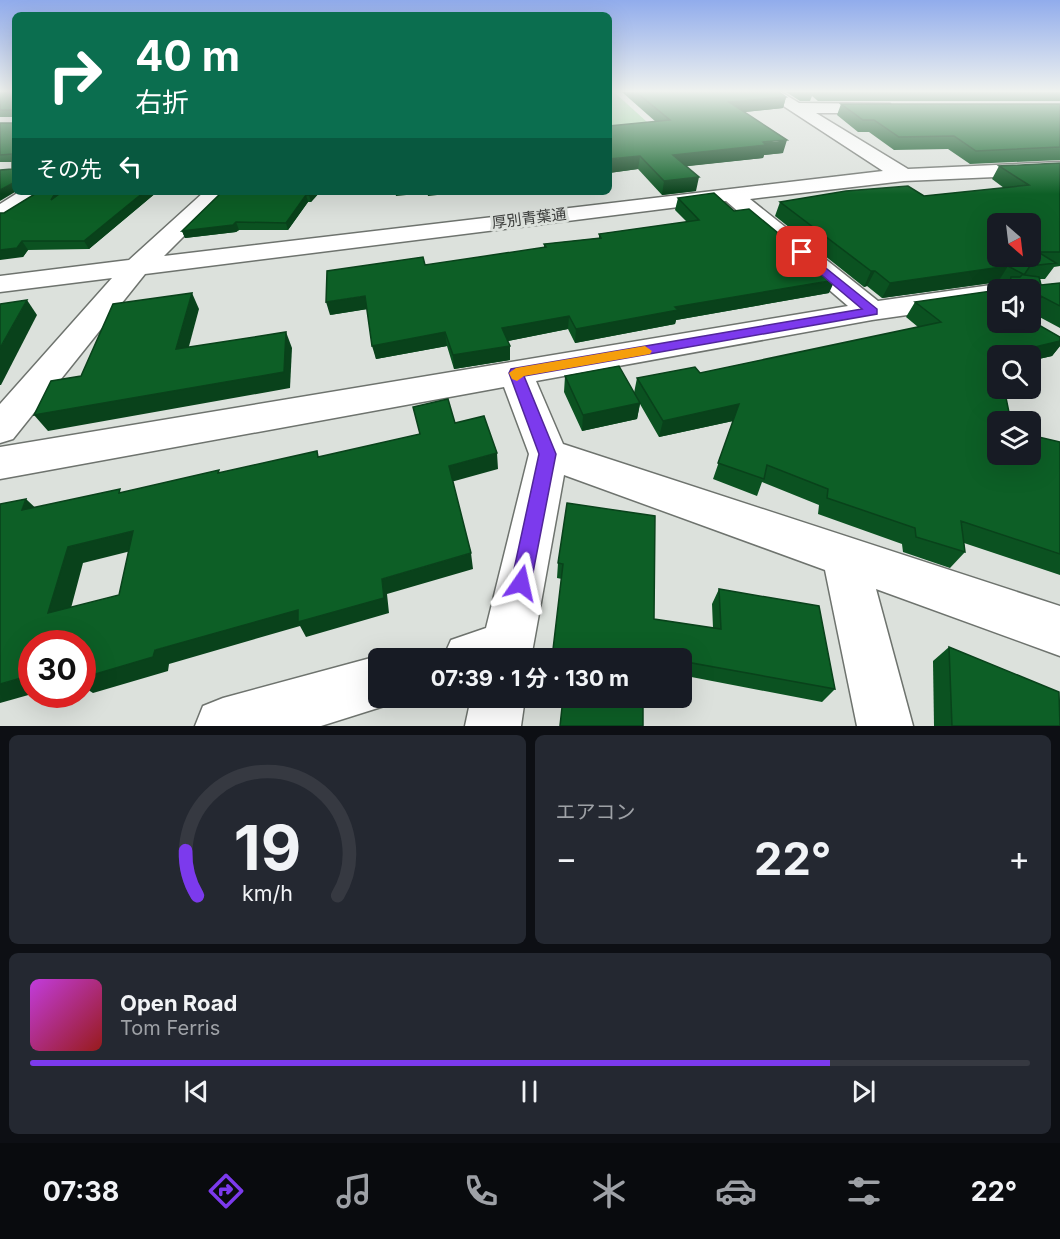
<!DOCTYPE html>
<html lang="ja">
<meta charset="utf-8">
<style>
body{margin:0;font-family:Inter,"Noto Sans JP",sans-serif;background:#242831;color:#f1f3f6;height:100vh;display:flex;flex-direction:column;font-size:22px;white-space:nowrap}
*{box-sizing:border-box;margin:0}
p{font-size:20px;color:#9ea1a6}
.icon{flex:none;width:33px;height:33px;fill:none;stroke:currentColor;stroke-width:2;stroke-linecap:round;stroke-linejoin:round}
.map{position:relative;height:726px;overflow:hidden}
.sheet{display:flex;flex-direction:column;gap:9px;padding:9px;background:#0d0f14;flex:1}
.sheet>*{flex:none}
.top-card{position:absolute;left:12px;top:12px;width:600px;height:183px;border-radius:9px;box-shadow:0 6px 24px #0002;background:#0b6e4f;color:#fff;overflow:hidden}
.needle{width:39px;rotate:152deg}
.tools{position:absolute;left:987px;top:213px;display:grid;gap:12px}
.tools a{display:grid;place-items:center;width:54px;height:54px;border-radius:9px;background:#171b24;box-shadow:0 6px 24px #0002;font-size:30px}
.speed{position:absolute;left:18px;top:630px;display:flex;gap:12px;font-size:30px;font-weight:700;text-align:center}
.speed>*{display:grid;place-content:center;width:78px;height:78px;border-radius:50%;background:#171b24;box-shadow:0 6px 24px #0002;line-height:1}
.speed .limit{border:9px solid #d22;background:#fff;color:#111}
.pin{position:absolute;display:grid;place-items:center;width:51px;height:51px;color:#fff;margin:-26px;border-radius:12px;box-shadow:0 3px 9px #0006}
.me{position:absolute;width:66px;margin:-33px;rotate:11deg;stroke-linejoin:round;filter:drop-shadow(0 0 4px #0008)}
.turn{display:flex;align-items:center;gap:21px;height:126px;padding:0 24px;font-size:27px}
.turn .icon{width:78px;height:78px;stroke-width:2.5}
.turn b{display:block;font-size:42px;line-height:51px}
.then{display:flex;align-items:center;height:57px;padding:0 24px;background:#0003;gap:12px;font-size:22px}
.big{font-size:45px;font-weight:700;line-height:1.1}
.sheet .tile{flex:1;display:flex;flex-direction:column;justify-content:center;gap:9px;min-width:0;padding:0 21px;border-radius:9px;background:#242831}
.sheet .dial{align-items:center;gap:0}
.dial svg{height:156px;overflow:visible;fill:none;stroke:#363941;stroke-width:7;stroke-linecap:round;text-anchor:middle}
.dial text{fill:#f1f3f6;stroke:none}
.song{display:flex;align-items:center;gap:18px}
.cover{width:72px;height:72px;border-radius:9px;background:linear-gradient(135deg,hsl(290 70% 55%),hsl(0 70% 35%))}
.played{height:6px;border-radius:3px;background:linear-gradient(90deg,#7c3aed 80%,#363941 80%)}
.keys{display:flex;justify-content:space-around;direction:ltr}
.heat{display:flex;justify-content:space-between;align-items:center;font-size:33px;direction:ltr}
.sheet .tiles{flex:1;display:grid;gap:9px;grid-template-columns:1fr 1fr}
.tile:last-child{grid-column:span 2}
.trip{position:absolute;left:368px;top:648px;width:324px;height:60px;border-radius:9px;background:#171b24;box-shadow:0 6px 24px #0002;font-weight:700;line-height:60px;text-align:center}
.dock{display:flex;height:96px;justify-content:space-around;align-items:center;background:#090b0e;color:#9ea1a6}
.dock .icon{width:42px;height:42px}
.dock .active{color:#7c3aed}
.dock b{font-size:27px;color:#f1f3f6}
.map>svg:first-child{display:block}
.green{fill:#99d2a0}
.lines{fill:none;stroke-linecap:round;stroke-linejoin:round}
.minor-casing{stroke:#6e736e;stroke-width:3}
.minor{fill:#fff;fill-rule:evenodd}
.wall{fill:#0b5221}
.shaded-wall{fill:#09421b}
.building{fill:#0d5f26;stroke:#09421b;stroke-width:1.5;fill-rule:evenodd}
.route{fill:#7c3aed;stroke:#51269a;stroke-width:1.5}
.slow{fill:#f59e0b}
.labels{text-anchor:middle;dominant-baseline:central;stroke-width:6;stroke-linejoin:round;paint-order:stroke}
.far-street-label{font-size:15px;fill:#3a3c3a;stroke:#dce1dc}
</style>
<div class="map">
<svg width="1060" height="726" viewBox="0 0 1060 726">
<rect width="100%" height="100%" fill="#dce1dc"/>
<path class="green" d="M 609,92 L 614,92 L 647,122 L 638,130 L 609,133 Z"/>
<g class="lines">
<defs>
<g id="minor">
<path d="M 762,92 L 781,92 L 799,103 L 890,104 L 892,108 L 890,112 L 884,113 L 816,113 L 908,169 L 1060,162 L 1060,174 L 904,181 L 750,199 L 878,301 L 998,284 L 1010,290 L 998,290 L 998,302 L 872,320 L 536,381 L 563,444 L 1060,606 L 1060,656 L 876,589 L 913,726 L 857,726 L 825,570 L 564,475 L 531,658 L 443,658 L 451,640 L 486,628 L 529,454 L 504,387 L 0,479 L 0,447 L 848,306 L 726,201 L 145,274 L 13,439 L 0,443 L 0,404 L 112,278 L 0,292 L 0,276 L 129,260 L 204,192 L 228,192 L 164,256 L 883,171 Z"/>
<path d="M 19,192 L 46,192 L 43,197 L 8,219 L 0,221 L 0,204 Z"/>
<path d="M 378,656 L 383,658 L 378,658 L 378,698 L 399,698 L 397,702 L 321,726 L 195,726 L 203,706 L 223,698 Z"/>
<path d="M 471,698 L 525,698 L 521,726 L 465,726 Z"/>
</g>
</defs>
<use href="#minor" class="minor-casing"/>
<use href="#minor" class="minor"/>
</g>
<g class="wall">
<path d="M 0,92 L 15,92 L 15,192 L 12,169 L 12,162 L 0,162 L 0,123 L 13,123 L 13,117 L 0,117 Z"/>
<path d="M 622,92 L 779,92 L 786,97 L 783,108 L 744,112 L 783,153 L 764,155 L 763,158 L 686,166 L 696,191 L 662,195 L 638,169 L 609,173 L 656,122 Z"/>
<path d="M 786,92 L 1060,92 L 1060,101 L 818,101 L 812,96 L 810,101 L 800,101 Z"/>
<path d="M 841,104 L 1060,104 L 1060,160 L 970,164 L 948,149 L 894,150 L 869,132 L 858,132 L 837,115 Z"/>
<path d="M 1060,163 L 1060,266 L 1054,267 L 1045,279 L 1040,279 L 1041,285 L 1060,283 L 1060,328 L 1032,313 L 1030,316 L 1030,290 L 1002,290 L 1005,286 L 998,282 L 882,298 L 867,286 L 864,287 L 775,216 L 780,202 L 924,196 L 1004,188 L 992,179 L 999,166 Z"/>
<path d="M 38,192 L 157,192 L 89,249 L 28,250 L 23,257 L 4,213 Z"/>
<path d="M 222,192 L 320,192 L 311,202 L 308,202 L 288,230 L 239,230 L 236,232 L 185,238 L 182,231 Z"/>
<path d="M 678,198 L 734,211 L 829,293 L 676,320 L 675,324 L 575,343 L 568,329 L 508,341 L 510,360 L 454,369 L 447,346 L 376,359 L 367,309 L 330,315 L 425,265 L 544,248 L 544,244 L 599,238 L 599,234 L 687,222 L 675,210 Z"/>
<path d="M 915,302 L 1037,324 L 1060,337 L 1060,346 L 1052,356 L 1030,361 L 1030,356 L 998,356 L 998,454 L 1060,442 L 1060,575 L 964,543 L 965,552 L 950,568 L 903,552 L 902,544 L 818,514 L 819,505 L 762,482 L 757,496 L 713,479 L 733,421 L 659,437 L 640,404 L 637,419 L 582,431 L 564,392 L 565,376 L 634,393 L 637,378 L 700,373 L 918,327 L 906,317 Z"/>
<path d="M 567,503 L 654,619 L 713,628 L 712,604 L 719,589 L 835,689 L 822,702 L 681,675 L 681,658 L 562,579 L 557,578 L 558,563 Z"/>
<path d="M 949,647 L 1060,726 L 934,726 L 933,661 Z"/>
</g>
<g class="shaded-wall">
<path d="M 786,97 L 783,108 L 727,114 L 729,102 Z"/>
<path d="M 787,140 L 783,153 L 764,155 L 763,158 L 671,168 L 673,155 Z"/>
<path d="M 640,156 L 638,169 L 609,173 L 609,159 Z"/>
<path d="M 699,177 L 696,191 L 662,195 L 664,181 Z"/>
<path d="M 14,182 L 15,192 L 0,201 L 0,190 Z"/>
<path d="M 56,192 L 66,192 L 51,200 Z"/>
<path d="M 144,192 L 157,192 L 89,249 L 84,241 Z"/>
<path d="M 312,192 L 320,192 L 311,202 L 309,195 Z"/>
<path d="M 395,192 L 427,192 L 427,193 L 396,196 Z"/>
<path d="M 427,192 L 465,192 L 428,196 Z"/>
<path d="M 306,195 L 308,202 L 288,230 L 286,223 Z"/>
<path d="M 236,222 L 239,230 L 236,232 L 185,238 L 182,231 Z"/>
<path d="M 22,241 L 28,250 L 23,257 L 0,260 L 0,250 Z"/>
<path d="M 1008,266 L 998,282 L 882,298 L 890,283 Z"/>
<path d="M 871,271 L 875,271 L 867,286 L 864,287 Z"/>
<path d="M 835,280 L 829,293 L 676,320 L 675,324 L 575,343 L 576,329 L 675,307 Z"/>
<path d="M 192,293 L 199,309 L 184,365 L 176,349 Z"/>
<path d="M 365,296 L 368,309 L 330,315 L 326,302 Z"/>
<path d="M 27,300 L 37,315 L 1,385 L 0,385 L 0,348 Z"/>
<path d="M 569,316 L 568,329 L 503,342 L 502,328 Z"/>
<path d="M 286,332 L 292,348 L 290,388 L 48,431 L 34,415 Z"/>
<path d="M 445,332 L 447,346 L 376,359 L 372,346 Z"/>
<path d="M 1060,341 L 1060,346 L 1052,356 L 1030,361 L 1030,356 L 998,356 Z"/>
<path d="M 510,346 L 510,360 L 454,369 L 453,355 Z"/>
<path d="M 640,403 L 637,419 L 582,431 L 583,415 Z"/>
<path d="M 739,404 L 733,421 L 659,437 L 663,421 Z"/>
<path d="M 497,453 L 498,469 L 451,482 L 449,466 Z"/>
<path d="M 26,499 L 42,514 L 22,510 Z"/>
<path d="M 133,531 L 147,547 L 83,563 L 66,627 L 48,613 L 68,547 Z"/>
<path d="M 471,553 L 473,569 L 387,594 L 389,613 L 306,637 L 300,626 L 169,664 L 168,671 L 93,693 L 82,686 L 82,663 L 155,650 L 382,579 Z"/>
<path d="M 32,675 L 32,694 L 0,703 L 0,684 Z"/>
</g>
<g class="building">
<path d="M 0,92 L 15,92 L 15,182 L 0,190 L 0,170 L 12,169 L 12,154 L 0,155 L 0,123 L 13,123 L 13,110 L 0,110 Z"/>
<path d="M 636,92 L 779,92 L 786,97 L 729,102 L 787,140 L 763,142 L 766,145 L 673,155 L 699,177 L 664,181 L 640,156 L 609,159 L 609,126 L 670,120 Z"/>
<path d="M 841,104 L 1060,104 L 1060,147 L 976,151 L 954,136 L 899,137 L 874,120 L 863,120 Z"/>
<path d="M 1060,163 L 1060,252 L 1038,252 L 1056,263 L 1030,266 L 1024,275 L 1039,277 L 1041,285 L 1060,283 L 1060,306 L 1041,296 L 1039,304 L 1030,304 L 1030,290 L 1002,290 L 1009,289 L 1011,277 L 1020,277 L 1023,274 L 1008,266 L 890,283 L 875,271 L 871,271 L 780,202 L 846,191 L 908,186 L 924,196 L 1029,185 L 999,166 ZM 998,224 L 1030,224 L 1030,256 L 998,256 Z"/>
<path d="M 38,192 L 56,192 L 51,200 L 62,192 L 144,192 L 84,241 L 22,241 L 17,248 L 0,250 L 0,213 L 4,213 Z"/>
<path d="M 222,192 L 312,192 L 309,195 L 306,195 L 286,223 L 236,222 L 233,225 L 182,231 Z"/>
<path d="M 714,193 L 734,211 L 749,209 L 835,280 L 675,307 L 678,310 L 576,329 L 569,316 L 502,328 L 510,346 L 453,355 L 445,332 L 372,346 L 365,296 L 326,302 L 327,271 L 423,257 L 425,265 L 546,247 L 544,244 L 601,238 L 599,234 L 699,220 L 678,198 Z"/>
<path d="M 998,290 L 998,322 L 1030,322 L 1030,317 L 1037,324 L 1060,337 L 1060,341 L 997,356 L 998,388 L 1004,388 L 1011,422 L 998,422 L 998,454 L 1030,454 L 1030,435 L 1060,442 L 1060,554 L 961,521 L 965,552 L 916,537 L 915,528 L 827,498 L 828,489 L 767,465 L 764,479 L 718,463 L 739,404 L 663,421 L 637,378 L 695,367 L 700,373 L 941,322 L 915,302 Z"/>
<path d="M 192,293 L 176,349 L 286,332 L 284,372 L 34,415 L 51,381 L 81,376 L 113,304 Z"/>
<path d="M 27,300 L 0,348 L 0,304 Z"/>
<path d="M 619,366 L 640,403 L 583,415 L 565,376 Z"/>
<path d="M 448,399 L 455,423 L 484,416 L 497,453 L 449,466 L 471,553 L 382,579 L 384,598 L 298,622 L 298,610 L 155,650 L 153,657 L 82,678 L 82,644 L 32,644 L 32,675 L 0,684 L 0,504 L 26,499 L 22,510 L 120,489 L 119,493 L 219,470 L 218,473 L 317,451 L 318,457 L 420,434 L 413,407 ZM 133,531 L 119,595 L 48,613 L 68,547 Z"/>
<path d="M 567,503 L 655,516 L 654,619 L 721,629 L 719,589 L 819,606 L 835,689 L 681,661 L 681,658 L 552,658 L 563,564 L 558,563 Z"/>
<path d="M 949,647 L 1059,692 L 1060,726 L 952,726 Z"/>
<path d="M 563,698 L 643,698 L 643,726 L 560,726 Z"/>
</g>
<linearGradient id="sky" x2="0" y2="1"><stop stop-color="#91acec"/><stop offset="0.47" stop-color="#eff2ef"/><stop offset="1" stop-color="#eff2ef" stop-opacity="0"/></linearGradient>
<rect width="1060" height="194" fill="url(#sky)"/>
<path class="route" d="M 802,249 L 877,309 L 877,314 L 524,376 L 556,454 L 531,583 L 528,590 L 521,592 L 514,590 L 511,583 L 539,454 L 509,373 L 511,369 L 862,309 L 798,255 L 796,252 Z"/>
<path class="slow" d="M 645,346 L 652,351 L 650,354 L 524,376 L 517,381 L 512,379 L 509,373 L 516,368 Z"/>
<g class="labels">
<g class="far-street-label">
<text transform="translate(529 218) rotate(-7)">厚別青葉通</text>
</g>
</g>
</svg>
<div class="tools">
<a><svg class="needle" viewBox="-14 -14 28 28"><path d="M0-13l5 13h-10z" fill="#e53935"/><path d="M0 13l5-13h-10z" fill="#9ea1a6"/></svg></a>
<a><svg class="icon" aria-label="sound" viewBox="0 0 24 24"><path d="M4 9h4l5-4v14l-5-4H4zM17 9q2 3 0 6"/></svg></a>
<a><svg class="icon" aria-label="search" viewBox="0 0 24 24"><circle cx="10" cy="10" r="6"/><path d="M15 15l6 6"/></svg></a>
<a><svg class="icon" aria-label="layers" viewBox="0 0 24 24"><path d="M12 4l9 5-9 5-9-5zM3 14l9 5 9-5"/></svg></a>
</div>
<div class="speed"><div class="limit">30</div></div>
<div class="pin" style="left:802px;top:252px;background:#d93025"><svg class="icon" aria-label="arrive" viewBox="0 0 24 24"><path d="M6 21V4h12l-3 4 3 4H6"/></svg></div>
<svg class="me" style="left:521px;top:583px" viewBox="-20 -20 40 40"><path d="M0-17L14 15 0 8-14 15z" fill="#7c3aed" stroke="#fff" stroke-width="4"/></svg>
<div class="trip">07:39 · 1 分 · 130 m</div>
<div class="top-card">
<div class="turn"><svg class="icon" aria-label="right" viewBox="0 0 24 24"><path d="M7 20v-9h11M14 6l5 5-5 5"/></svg><div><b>40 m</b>右折</div></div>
<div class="then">その先<svg class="icon" aria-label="left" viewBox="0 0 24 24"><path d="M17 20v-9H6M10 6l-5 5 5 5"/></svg></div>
</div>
</div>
<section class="sheet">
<div class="tiles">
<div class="tile dial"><svg viewBox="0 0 100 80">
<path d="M14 69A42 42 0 1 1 86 69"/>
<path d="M14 69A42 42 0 0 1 8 46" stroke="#7c3aed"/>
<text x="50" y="56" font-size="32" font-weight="700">19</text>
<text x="50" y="72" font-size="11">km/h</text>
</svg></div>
<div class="tile"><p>エアコン</p>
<div class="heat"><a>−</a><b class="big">22°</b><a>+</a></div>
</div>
<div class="tile">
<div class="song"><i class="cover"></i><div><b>Open Road</b><p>Tom Ferris</p></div></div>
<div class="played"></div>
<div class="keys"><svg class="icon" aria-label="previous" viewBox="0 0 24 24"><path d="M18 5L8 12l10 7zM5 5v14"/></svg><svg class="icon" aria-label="pause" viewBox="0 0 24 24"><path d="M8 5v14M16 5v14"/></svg><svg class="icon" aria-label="next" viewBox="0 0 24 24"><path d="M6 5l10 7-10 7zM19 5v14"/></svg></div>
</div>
</div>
</section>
<nav class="dock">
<b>07:38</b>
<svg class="icon active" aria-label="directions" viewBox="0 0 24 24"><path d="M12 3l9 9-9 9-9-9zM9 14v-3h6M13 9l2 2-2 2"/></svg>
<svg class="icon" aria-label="music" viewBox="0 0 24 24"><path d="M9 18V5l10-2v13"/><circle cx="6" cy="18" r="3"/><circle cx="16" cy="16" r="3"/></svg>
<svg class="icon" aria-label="phone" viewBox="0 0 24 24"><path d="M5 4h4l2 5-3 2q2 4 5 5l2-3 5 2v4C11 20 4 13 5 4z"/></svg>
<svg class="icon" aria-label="climate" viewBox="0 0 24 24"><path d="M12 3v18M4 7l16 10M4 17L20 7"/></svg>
<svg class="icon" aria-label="car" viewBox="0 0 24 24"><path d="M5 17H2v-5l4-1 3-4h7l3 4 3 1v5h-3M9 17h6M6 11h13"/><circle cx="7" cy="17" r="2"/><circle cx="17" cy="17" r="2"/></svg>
<svg class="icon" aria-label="filters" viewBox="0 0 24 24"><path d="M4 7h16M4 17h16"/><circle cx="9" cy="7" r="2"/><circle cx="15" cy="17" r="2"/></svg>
<b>22°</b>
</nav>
